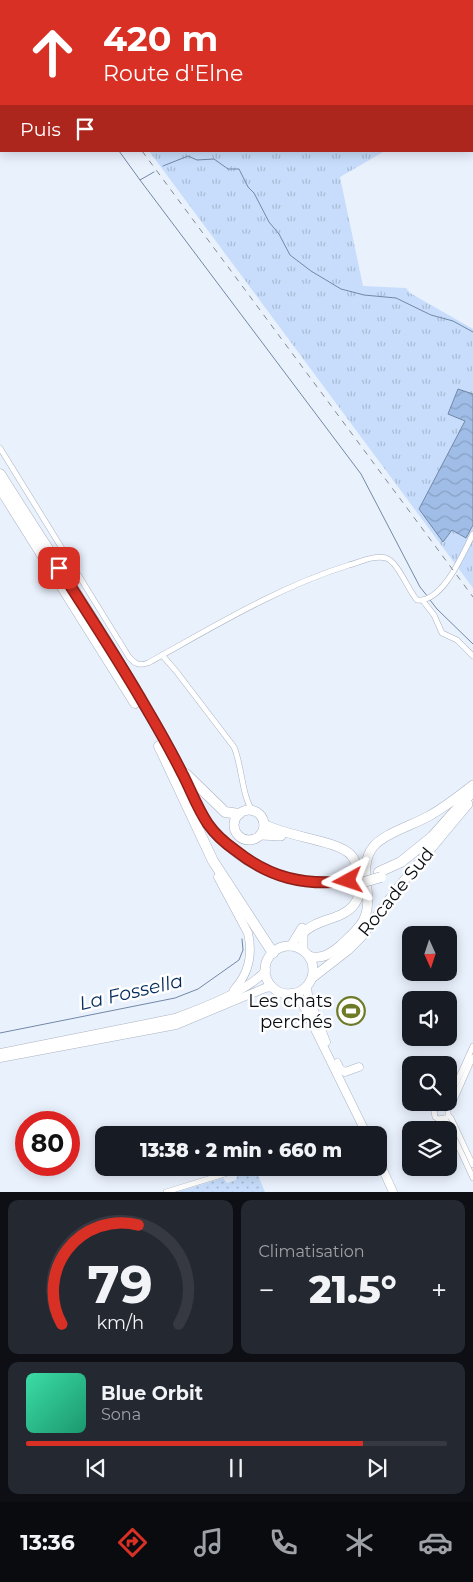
<!DOCTYPE html>
<html lang="fr">
<meta charset="utf-8">
<style>
body{margin:0;font-family:Montserrat,sans-serif;background:#242831;color:#f1f3f6;height:100vh;display:flex;flex-direction:column;font-size:19px;white-space:nowrap}
*{box-sizing:border-box;margin:0}
p{font-size:16px;color:#9ea1a6}
.icon{flex:none;width:28px;height:28px;fill:none;stroke:currentColor;stroke-width:2;stroke-linecap:round;stroke-linejoin:round}
.map{position:relative;height:1192px;overflow:hidden}
.drawer{display:flex;flex-direction:column;gap:8px;padding:8px;background:#0d0f14;flex:1}
.drawer>*{flex:none}
.top-card{position:absolute;left:0px;top:0px;width:474px;height:152px;box-shadow:0 2px 12px #0003;background:#d93025;color:#fff;overflow:hidden}
.needle{width:32px;rotate:177deg}
.buttons{position:absolute;left:402px;top:926px;display:grid;gap:10px}
.buttons a{display:grid;place-items:center;width:55px;height:55px;border-radius:10px;background:#171b24;box-shadow:0 2px 12px #0003;font-size:25px}
.speed{position:absolute;left:15px;top:1111px;display:flex;gap:10px;font-size:25px;font-weight:700;text-align:center}
.speed>*{display:grid;place-content:center;width:65px;height:65px;border-radius:50%;background:#171b24;box-shadow:0 2px 12px #0003;line-height:1}
.speed .limit{border:8px solid #d22;background:#fff;color:#111}
.pin{position:absolute;display:grid;place-items:center;width:42px;height:42px;color:#fff;margin:-21px;border-radius:10px;box-shadow:0 2px 8px #0006}
.me{position:absolute;width:55px;margin:-28px;rotate:265deg;stroke-linejoin:round;filter:drop-shadow(0 0 4px #0008)}
.turn{display:flex;align-items:center;gap:18px;height:105px;padding:0 20px;font-size:22px}
.turn .icon{width:65px;height:65px;stroke-width:2.5}
.turn b{display:block;font-size:35px;line-height:42px}
.then{display:flex;align-items:center;height:48px;padding:0 20px;background:#0003;gap:10px;font-size:19px}
.big{font-size:38px;font-weight:800;line-height:1.1}
.drawer .widget{flex:1;display:flex;flex-direction:column;justify-content:center;gap:8px;min-width:0;padding:0 18px;border-radius:10px;background:#242831}
.drawer .dial{align-items:center;gap:0}
.dial svg{height:130px;overflow:visible;fill:none;stroke:#363941;stroke-width:7;stroke-linecap:round;text-anchor:middle}
.dial text{fill:#f1f3f6;stroke:none}
.song{display:flex;align-items:center;gap:15px}
.cover{width:60px;height:60px;border-radius:8px;background:linear-gradient(135deg,hsl(160 70% 55%),hsl(160 70% 35%))}
.played{height:5px;border-radius:2px;background:linear-gradient(90deg,#d93025 80%,#363941 80%)}
.keys{display:flex;justify-content:space-around;direction:ltr}
.heat{display:flex;justify-content:space-between;align-items:center;font-size:28px;direction:ltr}
.drawer .tiles{flex:1;display:grid;gap:8px;grid-template-columns:1fr 1fr}
.widget:last-child{grid-column:span 2}
.trip{position:absolute;left:95px;top:1126px;width:292px;height:50px;border-radius:10px;background:#171b24;box-shadow:0 2px 12px #0003;font-weight:800;line-height:50px;text-align:center}
.tabs{display:flex;height:80px;justify-content:space-around;align-items:center;background:#090b0e;color:#9ea1a6}
.tabs .icon{width:35px;height:35px}
.tabs .active{color:#d93025}
.tabs b{font-size:22px;color:#f1f3f6}
.map>svg:first-child{display:block}
.grass{fill:url(#grass-tufts)}
.park{fill:url(#park-dots)}
.water{fill:url(#water-waves);stroke:#7288a6}
.lines{fill:none;stroke-linecap:round;stroke-linejoin:round}
.stream{stroke:#7288a6;stroke-width:1}
.street-casing{stroke:#aab3c1;stroke-width:6}
.secondary-casing{stroke:#aab3c1;stroke-width:9}
.primary-casing{stroke:#aab3c1;stroke-width:10}
.highway-casing{stroke:#aab3c1;stroke-width:11}
.street{stroke:#fff;stroke-width:5}
.secondary{stroke:#fff;stroke-width:8}
.primary{stroke:#fff;stroke-width:9}
.highway{stroke:#fff;stroke-width:10}
.rail{stroke:#848a92;stroke-width:1;stroke-dasharray:6 6;stroke-linecap:butt}
.highway-bridge-casing{stroke:#aab3c1;stroke-width:11;stroke-linecap:butt}
.highway-bridge{stroke:#fff;stroke-width:10}
.route-casing{stroke:#8d1f18;stroke-width:12}
.route{stroke:#d93025;stroke-width:9}
.labels{text-anchor:middle;dominant-baseline:central;stroke-width:5;stroke-linejoin:round;paint-order:stroke}
.street-label{font-size:18px;fill:#080c10;stroke:#fefefe}
.poi-label{font-size:18px;fill:#080c10;stroke:#fefefe;text-anchor:end}
.water-label{font-size:19px;font-style:italic;fill:#052d5e;stroke:#fefefe}
</style>
<div class="map">
<svg width="473" height="1192" viewBox="0 0 473 1192">
<defs>
<pattern id="grass-tufts" width="24" height="20" patternUnits="userSpaceOnUse" patternTransform="scale(1.25)"><rect width="24" height="20" fill="#c7ddfb"/><path d="M3 7l-1-3M5 7V3M7 7l1-3M15 17l-1-3M17 17v-4M19 17l1-3" fill="none" stroke="#a9bcd6"/></pattern>
<pattern id="park-dots" width="8" height="8" patternUnits="userSpaceOnUse" patternTransform="scale(1.25)"><rect width="8" height="8" fill="#c7ddfb"/><path d="M2 2h.1M6 6h.1" fill="none" stroke="#a9bcd6" stroke-width="1.8" stroke-linecap="round"/></pattern>
<pattern id="water-waves" width="16" height="10" patternUnits="userSpaceOnUse" patternTransform="scale(1.25)"><rect width="16" height="10" fill="#9fbde6"/><path d="M0 5q4-4 8 0t8 0" fill="none" stroke="#87a1c4"/></pattern>
</defs>
<rect width="100%" height="100%" fill="#e9f1fd"/>
<g class="grass">
<path d="M 46,0 L 383,0 L 383,1 L 43,1 Z"/>
<path d="M 149,151 L 385,151 L 340,177 L 363,286 L 406,288 L 410,293 L 473,329 L 473,588 Z"/>
</g>
<path class="park" d="M 253,1168 L 255,1168 L 265,1192 L 177,1192 L 223,1178 L 227,1183 L 236,1180 L 238,1173 Z"/>
<path class="water" d="M 458,389 L 473,394 L 473,525 L 466,538 L 452,530 L 443,542 L 419,509 L 465,421 L 448,414 Z"/>
<g class="lines">
<g class="stream">
<path d="M 0,38 L 1,39"/>
<path d="M 119,151 L 140,180 L 154,172"/>
<path d="M 163,166 L 188,156 L 197,160 L 214,159 L 228,169 L 239,169 L 248,187 L 254,193 L 269,222 L 279,234 L 290,255 L 311,271 L 341,289 L 364,295 L 396,298 L 431,315 L 453,321 L 473,332"/>
<path d="M 140,180 L 361,474 L 420,587 L 428,597"/>
<path d="M 430,600 L 437,609 L 473,644"/>
<path d="M 0,1033 L 175,998 L 198,989 L 239,960 L 243,950 L 242,939"/>
</g>
<defs>
<g id="street">
<path d="M 0,448 L 129,657 C 135,664 139,666 148,663 C 213,627 278,587 349,565 C 360,562 374,555 386,558 C 398,562 408,590 417,600 C 443,603 463,553 473,534"/>
<path d="M 423,601 L 434,615 L 442,633 L 457,640 L 473,656"/>
<path d="M 162,655 L 176,671 L 234,747 C 242,765 242,798 253,811"/>
<path d="M 473,1057 L 452,1105 L 448,1109 L 448,1115 L 451,1118 L 473,1165"/>
<path d="M 449,1099 L 473,1046"/>
<path d="M 445,1118 L 473,1178"/>
<path d="M 445,1118 L 438,1119 L 435,1117 L 434,1111 L 439,1105 L 445,1106 L 448,1109"/>
<path d="M 346,1135 L 364,1129"/>
<path d="M 166,1192 L 244,1168"/>
</g>
<g id="secondary">
<path d="M 218,877 L 248,933 C 253,955 249,973 234,990"/>
<path d="M 307,986 L 308,995 L 326,1042"/>
<path d="M 291,993 L 301,1001 L 367,1135"/>
<path d="M 0,1053 L 175,1018 C 200,1009 249,991 266,970"/>
<path d="M 0,1058 L 176,1025 L 265,988 L 273,987"/>
<path d="M 337,1063 L 340,1069 L 345,1072 L 359,1067"/>
<path d="M 379,1161 L 393,1192"/>
</g>
<g id="primary">
<circle cx="249" cy="825" r="15"/>
<path d="M 264,824 C 287,837 337,840 351,855 C 357,862 358,871 359,880 C 360,890 360,898 353,906 C 341,920 316,919 303,933 L 303,950"/>
<path d="M 261,835 L 281,836"/>
<path d="M 291,946 L 302,928"/>
<circle cx="289" cy="970" r="24"/>
<path d="M 309,956 C 321,960 330,954 340,946 C 348,938 357,931 363,921 C 376,897 356,869 373,847 C 383,834 413,825 429,816 C 445,807 459,796 473,785"/>
<path d="M 312,978 L 348,950 L 362,936 L 398,888 L 468,804"/>
</g>
<g id="highway">
<path d="M 0,474 C 49,552 101,628 146,708 C 159,730 172,752 183,774 C 193,796 201,819 218,836 C 255,873 296,887 348,881"/>
<path d="M 0,488 L 135,703"/>
<path d="M 159,746 L 213,861 L 273,953"/>
<path d="M 186,774 L 225,812 L 239,814"/>
<path d="M 379,872 L 401,862 L 432,837 L 473,791"/>
</g>
</defs>
<use href="#street" class="street-casing"/>
<use href="#secondary" class="secondary-casing"/>
<use href="#primary" class="primary-casing"/>
<use href="#highway" class="highway-casing"/>
<use href="#street" class="street"/>
<use href="#secondary" class="secondary"/>
<use href="#primary" class="primary"/>
<use href="#highway" class="highway"/>
<g class="rail">
<path d="M 34,0 L 35,1"/>
<path d="M 142,151 L 473,597"/>
</g>
<defs>
<path id="highway-bridge" d="M 347,887 L 381,877"/>
</defs>
<use href="#highway-bridge" class="highway-bridge-casing"/>
<use href="#highway-bridge" class="highway-bridge"/>
</g>
<g class="lines">
<defs>
<path id="route" d="M 59,568 C 88,614 118,659 145,706 C 158,728 171,751 182,773 C 191,790 197,808 208,824 C 215,834 225,843 235,850 C 270,878 304,886 348,881"/>
</defs>
<use href="#route" class="route-casing"/>
<use href="#route" class="route"/>
</g>
<defs>
<symbol id="stadium-ring" viewBox="-11 -11 22 22"><circle r="9.5" fill="#fefefe" stroke="#6d7a26" stroke-width="1.5"/><path d="M0-5a6.5 5 0 1 0 0 10a6.5 5 0 1 0 0-10ZM-3.5-1.8h7v3.6h-7Z" fill="#6d7a26"/></symbol>
</defs>
<g fill-rule="evenodd">
<use href="#stadium-ring" x="335" y="995" width="32" height="32"/>
</g>
<g class="labels">
<g class="street-label">
<text transform="translate(396 892) rotate(-51)">Rocade Sud</text>
</g>
<g class="poi-label">
<text x="332" y="1001">Les chats<tspan x="332" dy="21">perchés</tspan></text>
</g>
<g class="water-label">
<text transform="translate(131 992) rotate(-13)">La Fossella</text>
</g>
</g>
</svg>
<div class="buttons">
<a><svg class="needle" viewBox="-14 -14 28 28"><path d="M0-13l5 13h-10z" fill="#e53935"/><path d="M0 13l5-13h-10z" fill="#9ea1a6"/></svg></a>
<a><svg class="icon" aria-label="sound" viewBox="0 0 24 24"><path d="M4 9h4l5-4v14l-5-4H4zM17 9q2 3 0 6"/></svg></a>
<a><svg class="icon" aria-label="search" viewBox="0 0 24 24"><circle cx="10" cy="10" r="6"/><path d="M15 15l6 6"/></svg></a>
<a><svg class="icon" aria-label="layers" viewBox="0 0 24 24"><path d="M12 4l9 5-9 5-9-5zM3 14l9 5 9-5"/></svg></a>
</div>
<div class="speed"><div class="limit">80</div></div>
<div class="pin" style="left:59px;top:568px;background:#d93025"><svg class="icon" aria-label="arrive" viewBox="0 0 24 24"><path d="M6 21V4h12l-3 4 3 4H6"/></svg></div>
<svg class="me" style="left:348px;top:881px" viewBox="-20 -20 40 40"><path d="M0-17L14 15 0 8-14 15z" fill="#d93025" stroke="#fff" stroke-width="4"/></svg>
<div class="trip">13:38 · 2 min · 660 m</div>
<div class="top-card">
<div class="turn"><svg class="icon" aria-label="ahead" viewBox="0 0 24 24"><path d="M12 20V5M6 11l6-6 6 6"/></svg><div><b>420 m</b>Route d'Elne</div></div>
<div class="then">Puis<svg class="icon" aria-label="arrive" viewBox="0 0 24 24"><path d="M6 21V4h12l-3 4 3 4H6"/></svg></div>
</div>
</div>
<section class="drawer">
<div class="tiles">
<div class="widget dial"><svg viewBox="0 0 100 80">
<path d="M14 69A42 42 0 1 1 86 69"/>
<path d="M14 69A42 42 0 0 1 61 8" stroke="#d93025"/>
<text x="50" y="56" font-size="32" font-weight="700">79</text>
<text x="50" y="72" font-size="11">km/h</text>
</svg></div>
<div class="widget"><p>Climatisation</p>
<div class="heat"><a>−</a><b class="big">21.5°</b><a>+</a></div>
</div>
<div class="widget">
<div class="song"><i class="cover"></i><div><b>Blue Orbit</b><p>Sona</p></div></div>
<div class="played"></div>
<div class="keys"><svg class="icon" aria-label="previous" viewBox="0 0 24 24"><path d="M18 5L8 12l10 7zM5 5v14"/></svg><svg class="icon" aria-label="pause" viewBox="0 0 24 24"><path d="M8 5v14M16 5v14"/></svg><svg class="icon" aria-label="next" viewBox="0 0 24 24"><path d="M6 5l10 7-10 7zM19 5v14"/></svg></div>
</div>
</div>
</section>
<nav class="tabs">
<b>13:36</b>
<svg class="icon active" aria-label="directions" viewBox="0 0 24 24"><path d="M12 3l9 9-9 9-9-9zM9 14v-3h6M13 9l2 2-2 2"/></svg>
<svg class="icon" aria-label="music" viewBox="0 0 24 24"><path d="M9 18V5l10-2v13"/><circle cx="6" cy="18" r="3"/><circle cx="16" cy="16" r="3"/></svg>
<svg class="icon" aria-label="phone" viewBox="0 0 24 24"><path d="M5 4h4l2 5-3 2q2 4 5 5l2-3 5 2v4C11 20 4 13 5 4z"/></svg>
<svg class="icon" aria-label="climate" viewBox="0 0 24 24"><path d="M12 3v18M4 7l16 10M4 17L20 7"/></svg>
<svg class="icon" aria-label="car" viewBox="0 0 24 24"><path d="M5 17H2v-5l4-1 3-4h7l3 4 3 1v5h-3M9 17h6M6 11h13"/><circle cx="7" cy="17" r="2"/><circle cx="17" cy="17" r="2"/></svg>
</nav>
